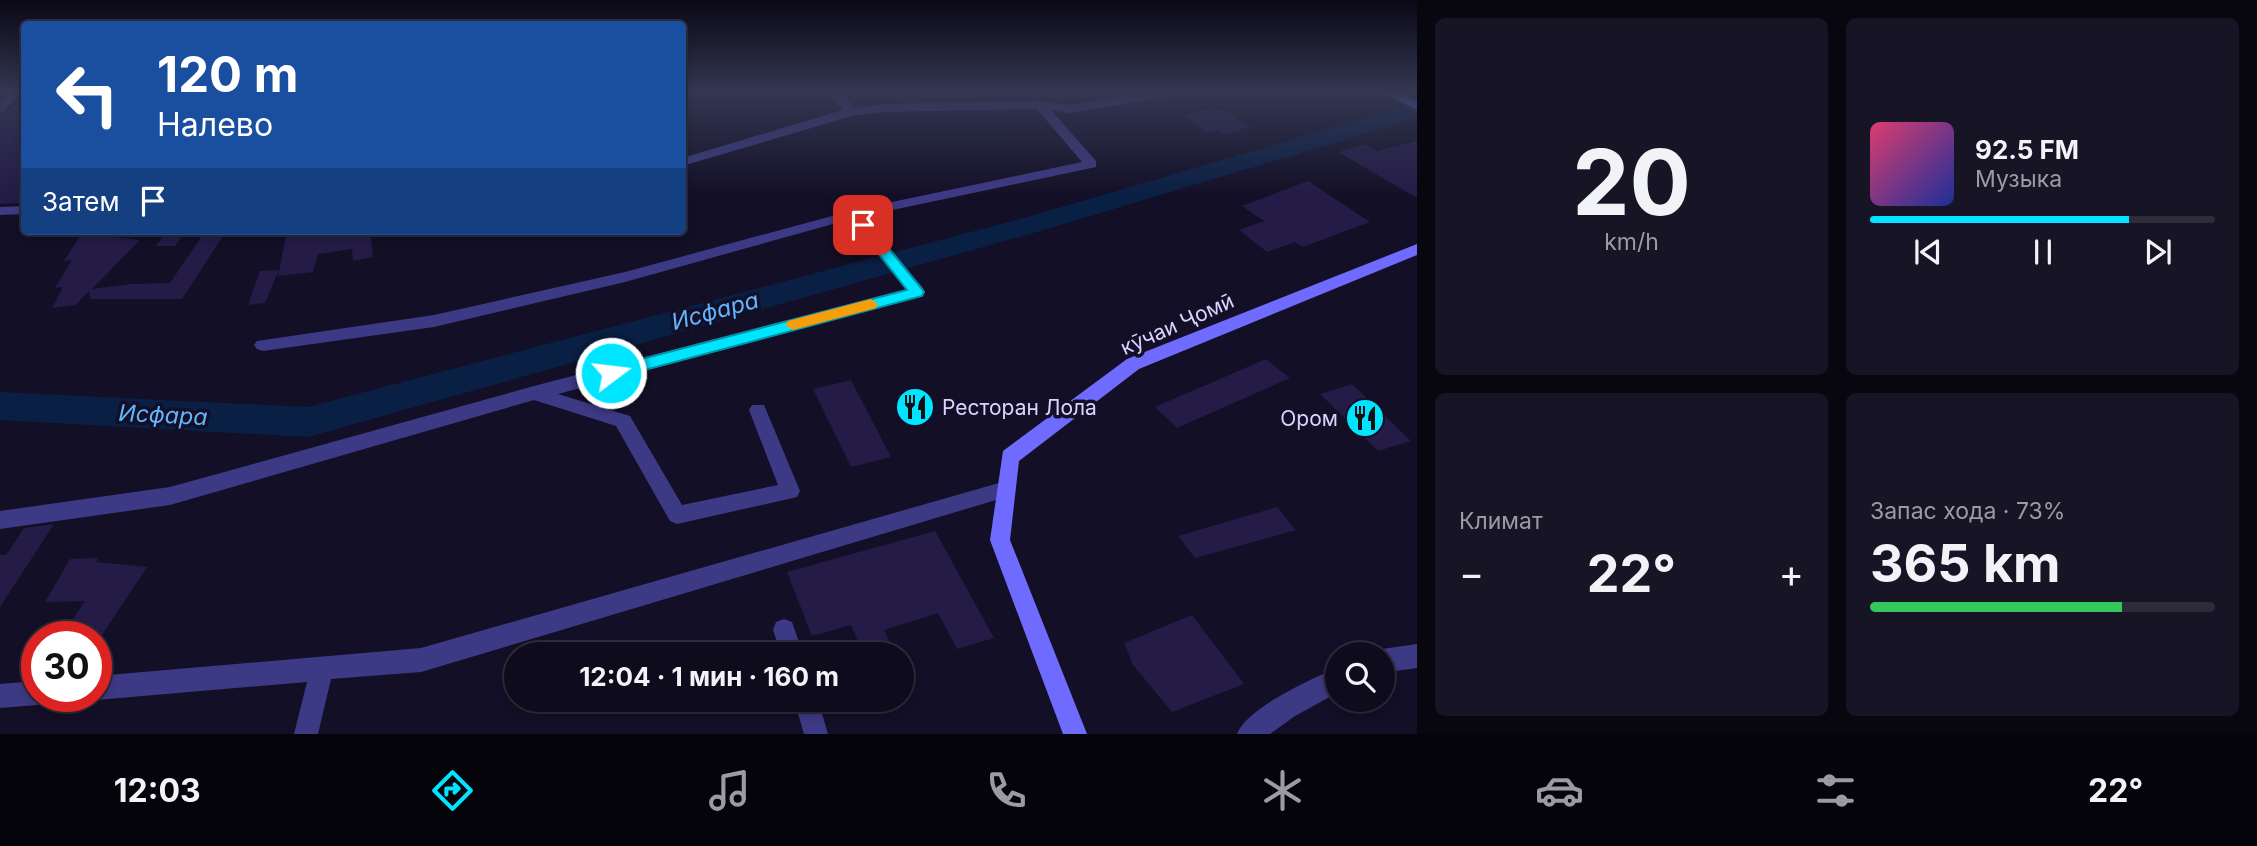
<!DOCTYPE html>
<html lang="ru">
<meta charset="utf-8">
<style>
body{margin:0;font-family:Inter,sans-serif;background:#171425;color:#f1f3f6;height:100vh;display:flex;flex-direction:column;font-size:26px;white-space:nowrap}
*{box-sizing:border-box;margin:0}
p{font-size:23px;color:#9b9ba3}
.icon{flex:none;width:38px;height:38px;fill:none;stroke:currentColor;stroke-width:2;stroke-linecap:round;stroke-linejoin:round}
.map{position:relative;flex:1;overflow:hidden}
.sheet{display:flex;flex-direction:column;gap:18px;padding:18px;background:#08060f;width:840px}
.sheet>*{flex:none}
.guide{position:absolute;left:21px;top:21px;width:665px;height:214px;border-radius:7px;box-shadow:0 4px 10px #0003,0 0 0 2px #2e2b3b;background:#1a4fa0;color:#fff;overflow:hidden}
.fabs{position:absolute;left:1325px;top:642px;display:grid;gap:14px}
.fabs a{display:grid;place-items:center;width:70px;height:70px;border-radius:50%;background:#0e0b1c;box-shadow:0 4px 10px #0003,0 0 0 2px #2e2b3b;font-size:35px}
.speed{position:absolute;left:21px;top:621px;display:flex;gap:14px;font-size:35px;font-weight:700;text-align:center}
.speed>*{display:grid;place-content:center;width:91px;height:91px;border-radius:50%;background:#0e0b1c;box-shadow:0 4px 10px #0003,0 0 0 2px #2e2b3b;line-height:1}
.speed .limit{border:10px solid #d22;background:#fff;color:#111}
.pin{position:absolute;display:grid;place-items:center;width:60px;height:60px;color:#fff;margin:-30px;border-radius:14px;box-shadow:0 4px 10px #0006}
.me{position:absolute;width:77px;margin:-38px;rotate:75deg;stroke-linejoin:round;filter:drop-shadow(0 0 5px #0008)}
.turn{display:flex;align-items:center;gap:24px;height:147px;padding:0 21px;font-size:32px}
.turn .icon{width:91px;height:91px;stroke-width:2.5}
.turn b{display:block;font-size:49px;line-height:60px}
.then{display:flex;align-items:center;height:66px;padding:0 21px;background:#0003;gap:14px;font-size:26px}
.big{font-size:52px;font-weight:700;line-height:1.1}
.sheet .tile{flex:1;display:flex;flex-direction:column;justify-content:center;gap:10px;min-width:0;padding:0 24px;border-radius:10px;background:#171425}
.sheet .dial{align-items:center;gap:0}
.dial b{font-size:91px;line-height:1}
.song{display:flex;align-items:center;gap:21px}
.cover{width:84px;height:84px;border-radius:10px;background:linear-gradient(135deg,hsl(340 70% 55%),hsl(230 70% 35%))}
.played{height:7px;border-radius:4px;background:linear-gradient(90deg,#00e5ff 75%,#2e2b3b 75%)}
.keys{display:flex;justify-content:space-around;direction:ltr}
.heat{display:flex;justify-content:space-between;align-items:center;font-size:38px;direction:ltr}
.charge{height:10px;border-radius:5px;background:linear-gradient(90deg,#34c759 73%,#2e2b3b 0)}
.sheet .tiles{flex:1;display:grid;gap:18px;grid-template-columns:repeat(2,1fr)}
.trip{position:absolute;left:504px;top:642px;width:410px;height:70px;border-radius:35px;background:#0e0b1c;box-shadow:0 4px 10px #0003,0 0 0 2px #2e2b3b;font-weight:700;line-height:70px;text-align:center}
.tab-bar{display:flex;height:112px;justify-content:space-around;align-items:center;background:#06040b;color:#9b9ba3}
.tab-bar .icon{width:49px;height:49px}
.tab-bar .selected{color:#00e5ff}
.tab-bar b{font-size:32px;color:#f1f3f6}
main{display:flex;flex:1;min-height:0}
.map>svg:first-child{display:block}
.lines{fill:none;stroke-linecap:round;stroke-linejoin:round}
.river{fill:#0a1f44;fill-rule:evenodd}
.building{fill:#241b47}
.minor{fill:#3d3a85;fill-rule:evenodd}
.secondary{fill:#6f6bff;fill-rule:evenodd}
.route{fill:#00e5ff;stroke:#0095a6;stroke-width:2}
.slow{fill:#f59e0b}
.labels{text-anchor:middle;dominant-baseline:central;stroke-width:7;stroke-linejoin:round;paint-order:stroke}
.street-label{font-size:21px;fill:#d9d4ff;stroke:#130f26}
.poi-label{font-size:21px;fill:#d9d4ff;stroke:#130f26;text-anchor:start}
.water-label{font-size:23px;font-style:italic;fill:#62b6ff;stroke:#130f26}
</style>
<main>
<div class="map">
<svg width="1417" height="734" viewBox="0 0 1417 734">
<rect width="100%" height="100%" fill="#130f26"/>
<g class="lines">
<path class="river" d="M 1417,103 L 1417,118 L 1044,230 L 308,437 L 0,420 L 0,392 L 308,407 L 1024,218 Z"/>
</g>
<g class="building">
<path d="M 24,106 L 24,203 L 0,204 L 0,115 L 6,114 L 11,107 Z"/>
<path d="M 1213,108 L 1228,112 L 1250,127 L 1225,135 L 1218,130 L 1207,133 L 1182,115 Z"/>
<path d="M 1417,141 L 1417,198 L 1338,152 L 1365,144 L 1377,151 Z"/>
<path d="M 1308,181 L 1370,222 L 1303,247 L 1295,242 L 1267,252 L 1239,230 L 1264,221 L 1242,206 Z"/>
<path d="M 83,231 L 101,231 L 98,235 L 140,240 L 92,289 L 132,284 L 170,283 L 202,236 L 223,236 L 182,299 L 90,299 L 89,291 L 76,305 L 52,308 L 63,287 L 55,288 L 72,260 L 64,261 Z"/>
<path d="M 167,231 L 186,231 L 175,246 L 156,246 Z"/>
<path d="M 287,231 L 370,231 L 373,257 L 353,261 L 352,249 L 318,254 L 313,272 L 278,276 Z"/>
<path d="M 279,270 L 265,303 L 248,305 L 260,271 Z"/>
<path d="M 1266,359 L 1290,378 L 1177,428 L 1155,407 Z"/>
<path d="M 851,380 L 891,457 L 851,467 L 813,389 Z"/>
<path d="M 1352,384 L 1411,441 L 1378,451 L 1320,394 Z"/>
<path d="M 1277,507 L 1296,530 L 1195,558 L 1178,536 Z"/>
<path d="M 54,524 L 0,607 L 0,555 L 6,555 L 24,528 Z"/>
<path d="M 935,531 L 994,638 L 957,649 L 938,613 L 884,630 L 895,654 L 863,654 L 851,625 L 812,636 L 787,572 Z"/>
<path d="M 98,558 L 96,562 L 147,567 L 102,635 L 65,631 L 85,601 L 45,602 L 70,559 Z"/>
<path d="M 1192,615 L 1244,684 L 1172,712 L 1133,665 L 1124,643 Z"/>
</g>
<g class="lines">
<g class="minor">
<path d="M 7,93 L 19,93 L 4,112 L 0,113 L 0,101 Z"/>
<path d="M 829,93 L 842,93 L 854,108 L 882,104 L 1040,101 L 1070,105 L 1144,93 L 1173,93 L 1167,97 L 1070,113 L 1051,110 L 1096,161 L 1096,167 L 864,216 L 923,288 L 925,292 L 923,296 L 558,394 L 630,416 L 682,505 L 778,485 L 749,410 L 752,405 L 764,405 L 800,491 L 797,497 L 677,524 L 670,521 L 616,426 L 534,400 L 170,505 L 0,529 L 0,511 L 170,487 L 534,386 L 906,289 L 851,219 L 625,282 L 434,327 L 263,351 L 257,349 L 254,345 L 257,341 L 434,315 L 625,272 L 854,210 L 1082,162 L 1037,109 L 882,112 L 852,116 L 682,166 L 682,158 L 843,110 Z"/>
<path d="M 24,206 L 24,214 L 0,215 L 0,207 Z"/>
<path d="M 1006,481 L 1013,483 L 1016,489 L 1013,495 L 1006,497 L 421,672 L 331,679 L 318,734 L 294,734 L 307,682 L 96,700 L 88,696 L 96,696 L 96,676 L 421,648 Z"/>
<path d="M 784,619 L 792,622 L 803,654 L 781,654 L 773,630 L 776,622 Z"/>
<path d="M 1417,644 L 1417,668 L 1382,673 L 1382,654 L 1373,654 L 1382,649 Z"/>
<path d="M 1337,668 L 1337,693 L 1295,716 L 1270,734 L 1237,734 C 1247,708 1311,679 1337,668 Z"/>
<path d="M 37,681 L 37,696 L 48,696 L 46,702 L 37,705 L 0,708 L 0,684 Z"/>
<path d="M 794,700 L 818,700 L 828,734 L 804,734 Z"/>
</g>
<g class="secondary">
<path d="M 1384,93 L 1400,93 L 1417,101 L 1417,110 Z"/>
<path d="M 1417,244 L 1417,255 L 1139,369 L 1019,461 L 1010,540 L 1087,734 L 1063,734 L 990,540 L 1003,451 L 1127,359 Z"/>
</g>
</g>
<linearGradient id="sky" x2="0" y2="1"><stop stop-color="#0a0815"/><stop offset="0.47" stop-color="#333752"/><stop offset="1" stop-color="#333752" stop-opacity="0"/></linearGradient>
<rect width="1417" height="196" fill="url(#sky)"/>
<path class="route" d="M 863,221 L 867,222 L 922,289 L 924,292 L 922,296 L 611,379 L 605,377 L 603,373 L 605,369 L 611,367 L 907,290 L 856,225 Z"/>
<path class="slow" d="M 871,299 L 878,304 L 876,308 L 793,330 L 785,325 L 788,321 Z"/>
<defs>
<symbol id="restaurant-disc" viewBox="-11 -11 22 22"><circle r="9.5" fill="#00e5ff" stroke="#130f26"/><path d="M-5-6h1v4h1v-4h1v4h1v-4h1v5L-1.5 .5V6h-2V.5L-5-1ZM5-6V6H3V1.5H1.5Q1.5-4 5-6Z" fill="#111"/></symbol>
</defs>
<g fill-rule="evenodd">
<use href="#restaurant-disc" x="893" y="385" width="44" height="44"/>
<use href="#restaurant-disc" x="1343" y="396" width="44" height="44"/>
</g>
<g class="labels">
<g class="street-label">
<text transform="translate(1177 324) rotate(-24)">кӯчаи Ҷомӣ</text>
</g>
<g class="poi-label">
<text x="942" y="407">Ресторан Лола</text>
<text x="1338" y="418" text-anchor="end">Ором</text>
</g>
<g class="water-label">
<text transform="translate(715 311) rotate(-15)">Исфара</text>
<text transform="translate(163 415) rotate(3)">Исфара</text>
</g>
</g>
</svg>
<div class="fabs">
<a><svg class="icon" aria-label="search" viewBox="0 0 24 24"><circle cx="10" cy="10" r="6"/><path d="M15 15l6 6"/></svg></a>
</div>
<div class="speed"><div class="limit">30</div></div>
<div class="pin" style="left:863px;top:225px;background:#d93025"><svg class="icon" aria-label="arrive" viewBox="0 0 24 24"><path d="M6 21V4h12l-3 4 3 4H6"/></svg></div>
<svg class="me" style="left:611px;top:373px" viewBox="-20 -20 40 40"><circle r="17" fill="#00e5ff" stroke="#fff" stroke-width="3"/><path d="M0-11L8 9 0 5-8 9z" fill="#fff"/></svg>
<div class="trip">12:04 · 1 мин · 160 m</div>
<div class="guide">
<div class="turn"><svg class="icon" aria-label="left" viewBox="0 0 24 24"><path d="M17 20v-9H6M10 6l-5 5 5 5"/></svg><div><b>120 m</b>Налево</div></div>
<div class="then">Затем<svg class="icon" aria-label="arrive" viewBox="0 0 24 24"><path d="M6 21V4h12l-3 4 3 4H6"/></svg></div>
</div>
</div>
<section class="sheet">
<div class="tiles">
<div class="tile dial"><b>20</b><p>km/h</p></div>
<div class="tile">
<div class="song"><i class="cover"></i><div><b>92.5 FM</b><p>Музыка</p></div></div>
<div class="played"></div>
<div class="keys"><svg class="icon" aria-label="previous" viewBox="0 0 24 24"><path d="M18 5L8 12l10 7zM5 5v14"/></svg><svg class="icon" aria-label="pause" viewBox="0 0 24 24"><path d="M8 5v14M16 5v14"/></svg><svg class="icon" aria-label="next" viewBox="0 0 24 24"><path d="M6 5l10 7-10 7zM19 5v14"/></svg></div>
</div>
<div class="tile"><p>Климат</p>
<div class="heat"><a>−</a><b class="big">22°</b><a>+</a></div>
</div>
<div class="tile"><p>Запас хода · 73%</p><b class="big">365 km</b><div class="charge"></div></div>
</div>
</section>
</main>
<nav class="tab-bar">
<b>12:03</b>
<svg class="icon selected" aria-label="directions" viewBox="0 0 24 24"><path d="M12 3l9 9-9 9-9-9zM9 14v-3h6M13 9l2 2-2 2"/></svg>
<svg class="icon" aria-label="music" viewBox="0 0 24 24"><path d="M9 18V5l10-2v13"/><circle cx="6" cy="18" r="3"/><circle cx="16" cy="16" r="3"/></svg>
<svg class="icon" aria-label="phone" viewBox="0 0 24 24"><path d="M5 4h4l2 5-3 2q2 4 5 5l2-3 5 2v4C11 20 4 13 5 4z"/></svg>
<svg class="icon" aria-label="climate" viewBox="0 0 24 24"><path d="M12 3v18M4 7l16 10M4 17L20 7"/></svg>
<svg class="icon" aria-label="car" viewBox="0 0 24 24"><path d="M5 17H2v-5l4-1 3-4h7l3 4 3 1v5h-3M9 17h6M6 11h13"/><circle cx="7" cy="17" r="2"/><circle cx="17" cy="17" r="2"/></svg>
<svg class="icon" aria-label="filters" viewBox="0 0 24 24"><path d="M4 7h16M4 17h16"/><circle cx="9" cy="7" r="2"/><circle cx="15" cy="17" r="2"/></svg>
<b>22°</b>
</nav>
